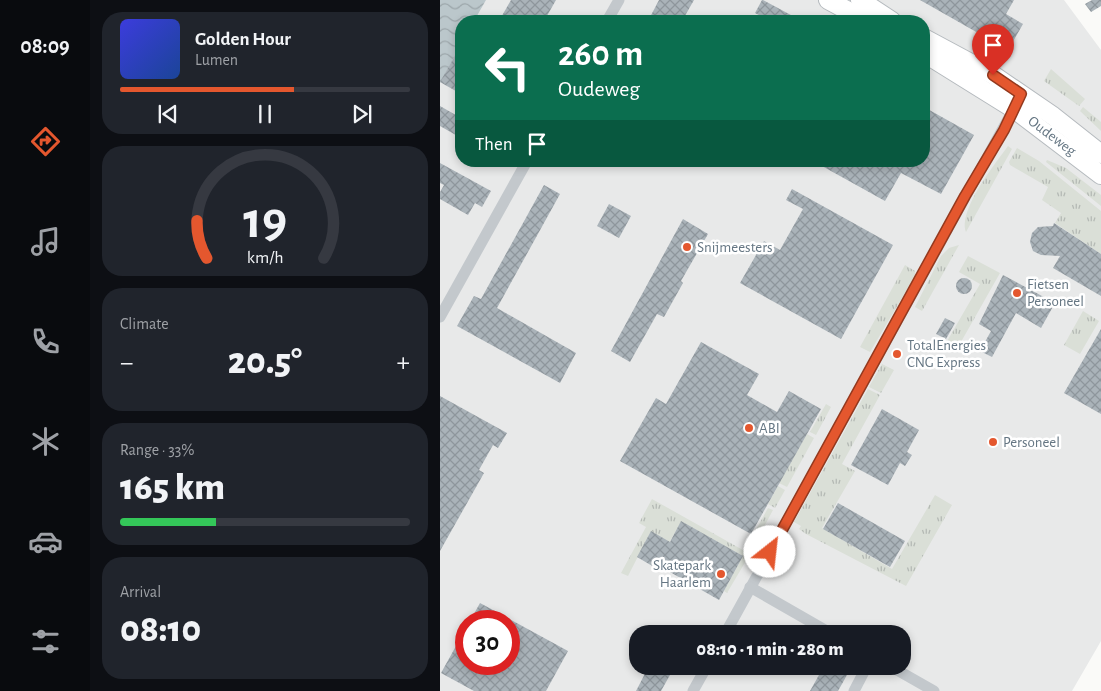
<!DOCTYPE html>
<meta charset="utf-8">
<style>
body{margin:0;font-family:"Alegreya Sans",sans-serif;background:#20242c;color:#f1f3f6;height:100vh;display:flex;flex-direction:column;font-size:19px;white-space:nowrap}
*{box-sizing:border-box;margin:0}
p{font-size:16px;color:#9ea1a6}
.icon{flex:none;width:28px;height:28px;fill:none;stroke:currentColor;stroke-width:2;stroke-linecap:round;stroke-linejoin:round}
.map{position:relative;flex:1;overflow:hidden}
.details{display:flex;flex-direction:column;gap:12px;padding:12px;background:#0d0f14;width:350px}
.details>*{flex:none}
.top-card{position:absolute;left:15px;top:15px;width:475px;height:152px;border-radius:20px;box-shadow:0 2px 8px #0003;background:#0b6e4f;color:#fff;overflow:hidden}
.speed{position:absolute;left:15px;top:610px;display:flex;gap:10px;font-size:25px;font-weight:700;text-align:center}
.speed>*{display:grid;place-content:center;width:65px;height:65px;border-radius:50%;background:#171b24;box-shadow:0 2px 8px #0003;line-height:1}
.speed .limit{border:8px solid #d22;background:#fff;color:#111}
.pin{position:absolute;display:grid;place-items:center;width:42px;height:42px;color:#fff;margin:-51px -21px;border-radius:50% 50% 50% 0;rotate:-45deg;box-shadow:0 0 5px #0007}
.pin .icon{rotate:45deg}
.me{position:absolute;width:55px;margin:-28px;rotate:29deg;stroke-linejoin:round;filter:drop-shadow(0 0 4px #0008)}
.turn{display:flex;align-items:center;gap:18px;height:105px;padding:0 20px;font-size:22px}
.turn .icon{width:65px;height:65px;stroke-width:2.5}
.turn b{display:block;font-size:35px;line-height:42px}
.then{display:flex;align-items:center;height:48px;padding:0 20px;background:#0003;gap:10px;font-size:19px}
.big{font-size:38px;font-weight:800;line-height:1.1}
.details .card{flex:1;display:flex;flex-direction:column;justify-content:center;gap:8px;min-width:0;padding:0 18px;border-radius:20px;background:#20242c}
.details .dial{align-items:center;gap:0}
.dial svg{height:130px;overflow:visible;fill:none;stroke:#363941;stroke-width:7;stroke-linecap:round;text-anchor:middle}
.dial text{fill:#f1f3f6;stroke:none}
.song{display:flex;align-items:center;gap:15px}
.cover{width:60px;height:60px;border-radius:8px;background:linear-gradient(135deg,hsl(240 70% 55%),hsl(220 70% 35%))}
.played{height:5px;border-radius:2px;background:linear-gradient(90deg,#e4572e 60%,#363941 60%)}
.keys{display:flex;justify-content:space-around;direction:ltr}
.heat{display:flex;justify-content:space-between;align-items:center;font-size:28px;direction:ltr}
.charge{height:8px;border-radius:4px;background:linear-gradient(90deg,#34c759 33%,#363941 0)}
.trip{position:absolute;left:189px;top:625px;width:282px;height:50px;border-radius:20px;background:#171b24;box-shadow:0 2px 8px #0003;font-weight:800;line-height:50px;text-align:center}
main{display:flex;flex:1;min-height:0}
.dock{display:flex;flex-direction:column;width:90px;justify-content:space-around;align-items:center;background:#090b0e;color:#9ea1a6}
.dock .icon{width:35px;height:35px}
.dock .selected{color:#e4572e}
.dock b{font-size:22px;color:#f1f3f6}
.map>svg:first-child{display:block}
.built{fill:#e8e9e9;fill-rule:evenodd}
.grass{fill:url(#grass-tufts)}
.water{fill:url(#water-waves)}
.building{fill:url(#building-cross-hatch)}
.lines{fill:none;stroke-linecap:round;stroke-linejoin:round}
.primary-casing{stroke:#b5babe;stroke-width:20}
.street{stroke:#c3c8cc;stroke-width:11}
.primary{stroke:#fff;stroke-width:18}
.route-casing{stroke:#94391e;stroke-width:12}
.route{stroke:#e4572e;stroke-width:9}
.poi-dot{fill:#e4572e;stroke:#fff;stroke-width:2}
.labels{text-anchor:middle;dominant-baseline:central;stroke-width:5;stroke-linejoin:round;paint-order:stroke}
.street-label{font-size:15px;fill:#657683;stroke:#fff}
.poi-label{font-size:15px;fill:#657683;stroke:#fff;text-anchor:start}
</style>
<main>
<nav class="dock">
<b>08:09</b>
<svg class="icon selected" aria-label="directions" viewBox="0 0 24 24"><path d="M12 3l9 9-9 9-9-9zM9 14v-3h6M13 9l2 2-2 2"/></svg>
<svg class="icon" aria-label="music" viewBox="0 0 24 24"><path d="M9 18V5l10-2v13"/><circle cx="6" cy="18" r="3"/><circle cx="16" cy="16" r="3"/></svg>
<svg class="icon" aria-label="phone" viewBox="0 0 24 24"><path d="M5 4h4l2 5-3 2q2 4 5 5l2-3 5 2v4C11 20 4 13 5 4z"/></svg>
<svg class="icon" aria-label="climate" viewBox="0 0 24 24"><path d="M12 3v18M4 7l16 10M4 17L20 7"/></svg>
<svg class="icon" aria-label="car" viewBox="0 0 24 24"><path d="M5 17H2v-5l4-1 3-4h7l3 4 3 1v5h-3M9 17h6M6 11h13"/><circle cx="7" cy="17" r="2"/><circle cx="17" cy="17" r="2"/></svg>
<svg class="icon" aria-label="filters" viewBox="0 0 24 24"><path d="M4 7h16M4 17h16"/><circle cx="9" cy="7" r="2"/><circle cx="15" cy="17" r="2"/></svg>
</nav>
<section class="details">
<div class="card">
<div class="song"><i class="cover"></i><div><b>Golden Hour</b><p>Lumen</p></div></div>
<div class="played"></div>
<div class="keys"><svg class="icon" aria-label="previous" viewBox="0 0 24 24"><path d="M18 5L8 12l10 7zM5 5v14"/></svg><svg class="icon" aria-label="pause" viewBox="0 0 24 24"><path d="M8 5v14M16 5v14"/></svg><svg class="icon" aria-label="next" viewBox="0 0 24 24"><path d="M6 5l10 7-10 7zM19 5v14"/></svg></div>
</div>
<div class="card dial"><svg viewBox="0 0 100 80">
<path d="M14 69A42 42 0 1 1 86 69"/>
<path d="M14 69A42 42 0 0 1 8 46" stroke="#e4572e"/>
<text x="50" y="56" font-size="32" font-weight="700">19</text>
<text x="50" y="72" font-size="11">km/h</text>
</svg></div>
<div class="card"><p>Climate</p>
<div class="heat"><a>−</a><b class="big">20.5°</b><a>+</a></div>
</div>
<div class="card"><p>Range · 33%</p><b class="big">165 km</b><div class="charge"></div></div>
<div class="card"><p>Arrival</p><b class="big">08:10</b></div>
</section>
<div class="map">
<svg width="661" height="691" viewBox="0 0 661 691">
<defs>
<pattern id="grass-tufts" width="24" height="20" patternUnits="userSpaceOnUse" patternTransform="scale(1.25)"><rect width="24" height="20" fill="#dadfd7"/><path d="M3 7l-1-3M5 7V3M7 7l1-3M15 17l-1-3M17 17v-4M19 17l1-3" fill="none" stroke="#b4b9b4"/></pattern>
<pattern id="water-waves" width="16" height="10" patternUnits="userSpaceOnUse" patternTransform="scale(1.25)"><rect width="16" height="10" fill="#bbc7cb"/><path d="M0 5q4-4 8 0t8 0" fill="none" stroke="#9ca6aa"/></pattern>
<pattern id="building-cross-hatch" width="8" height="8" patternUnits="userSpaceOnUse" patternTransform="scale(1.25)"><rect width="8" height="8" fill="#aab3b9"/><path d="M0 0l8 8M0 8l8-8" fill="none" stroke="#8e969c"/></pattern>
</defs>
<rect width="100%" height="100%" fill="#fafaf8"/>
<path class="built" d="M 0,0 L 624,0 L 661,50 L 661,641 L 632,691 L 0,691 ZM 21,21 L 484,21 L 484,161 L 21,161 ZM 26,621 L 69,621 L 69,664 L 26,664 ZM 198,634 L 462,634 L 462,666 L 198,666 Z"/>
<g class="grass">
<path d="M 611,69 L 645,99 L 639,106 L 604,81 Z"/>
<path d="M 643,107 L 661,122 L 661,131 L 640,111 Z"/>
<path d="M 568,146 L 572,149 L 526,232 C 518,210 555,164 568,146 Z"/>
<path d="M 577,148 L 599,161 L 661,211 L 661,254 L 615,223 L 621,213 L 602,200 L 608,187 L 570,165 L 569,162 Z"/>
<path d="M 607,160 L 626,168 L 661,195 L 661,206 L 606,162 Z"/>
<path d="M 519,245 L 482,311 L 475,307 L 501,256 L 509,248 Z"/>
<path d="M 528,256 L 560,273 L 517,349 L 506,343 L 540,284 L 519,272 Z"/>
<path d="M 465,265 L 475,271 L 475,276 L 430,352 L 420,347 Z"/>
<path d="M 643,311 L 659,321 L 640,354 L 624,345 Z"/>
<path d="M 442,364 L 454,370 L 441,393 L 429,387 Z"/>
<path d="M 428,389 L 440,395 L 402,464 L 415,471 L 382,528 L 452,569 L 495,495 L 512,505 L 466,586 L 366,534 L 359,529 L 361,526 L 354,522 Z"/>
<path d="M 386,404 L 391,407 L 376,435 L 370,432 Z"/>
<path d="M 367,434 L 374,438 L 347,487 L 339,483 Z"/>
<path d="M 338,486 L 345,490 L 335,508 L 328,504 Z"/>
<path d="M 212,499 L 310,554 L 287,593 L 284,591 L 303,556 L 241,522 L 229,543 L 210,533 L 188,576 L 181,573 L 206,527 L 199,523 Z"/>
<path d="M 328,508 L 333,510 L 318,538 L 313,535 Z"/>
</g>
<path class="water" d="M 0,0 L 46,0 L 34,21 L 21,21 L 21,45 L 0,83 Z"/>
<g class="building">
<path d="M 71,0 L 116,0 L 104,21 L 59,21 Z"/>
<path d="M 219,0 L 254,0 L 242,21 L 208,21 Z"/>
<path d="M 322,0 L 323,0 L 362,21 L 330,21 L 315,13 Z"/>
<path d="M 480,0 L 574,0 L 566,14 L 583,24 L 568,50 Z"/>
<path d="M 652,0 L 661,0 L 661,6 L 651,12 L 645,4 Z"/>
<path d="M 21,45 L 21,94 L 0,82 Z"/>
<path d="M 0,106 L 21,118 L 21,138 L 0,126 Z"/>
<path d="M 484,107 L 534,135 L 501,194 L 461,173 L 445,201 L 373,161 L 484,161 Z"/>
<path d="M 0,163 L 51,191 L 42,207 L 35,203 L 28,215 L 0,199 L 0,192 L 4,185 L 0,183 Z"/>
<path d="M 104,185 L 120,194 L 57,308 L 136,353 L 120,383 L 17,326 L 34,296 L 41,299 Z"/>
<path d="M 352,189 L 453,245 L 401,339 L 300,283 L 324,241 L 340,250 L 363,209 L 346,200 Z"/>
<path d="M 169,204 L 191,216 L 179,238 L 157,226 Z"/>
<path d="M 243,219 L 268,234 L 241,281 L 243,283 L 224,317 L 217,314 L 190,362 L 171,351 Z"/>
<path d="M 614,223 L 661,254 L 661,296 L 613,268 L 620,256 L 601,255 L 593,251 L 590,242 L 592,233 L 598,227 L 613,226 Z"/>
<path d="M 563,275 L 615,303 L 601,328 L 576,313 L 552,357 L 540,351 L 551,331 L 539,324 Z"/>
<circle cx="524" cy="286" r="8"/>
<path d="M 505,318 L 515,323 L 506,339 L 496,334 Z"/>
<path d="M 661,329 L 661,414 L 624,393 Z"/>
<path d="M 261,342 L 319,374 L 307,395 L 337,412 L 349,391 L 381,409 L 311,534 L 180,461 L 216,398 L 226,404 Z"/>
<path d="M 0,396 L 67,433 L 58,448 L 53,445 L 39,470 L 44,473 L 0,551 Z"/>
<path d="M 442,409 L 479,430 L 467,452 L 472,455 L 465,466 L 460,463 L 448,485 L 411,465 Z"/>
<path d="M 398,503 L 465,541 L 450,567 L 383,529 Z"/>
<path d="M 241,521 L 303,556 L 279,600 L 216,564 L 214,567 L 197,557 L 211,531 L 230,542 Z"/>
<path d="M 40,603 L 128,651 L 106,691 L 34,691 L 1,673 L 26,628 L 26,664 L 69,664 L 69,621 L 30,621 Z"/>
<path d="M 209,666 L 214,666 L 230,675 L 221,691 L 196,691 Z"/>
<path d="M 384,666 L 412,666 L 398,691 L 370,691 Z"/>
</g>
<g class="lines">
<defs>
<g id="primary">
<path d="M 388,0 L 427,21"/>
<path d="M 420,0 L 452,21"/>
<path d="M 484,38 L 553,75 L 613,116 L 661,154"/>
<path d="M 484,53 L 574,109 L 661,175"/>
</g>
</defs>
<use href="#primary" class="primary-casing"/>
<g class="street">
<path d="M 167,21 L 179,0"/>
<path d="M 0,317 L 87,161"/>
<path d="M 310,587 L 392,634"/>
<path d="M 285,634 L 577,103"/>
<path d="M 450,666 L 494,691"/>
<path d="M 253,691 L 267,666"/>
<path d="M 414,691 L 427,666"/>
</g>
<use href="#primary" class="primary"/>
</g>
<g class="lines">
<defs>
<path id="route" d="M 330,552 L 525,196 L 564,130 L 581,94 L 553,75"/>
</defs>
<use href="#route" class="route-casing"/>
<use href="#route" class="route"/>
</g>
<g class="poi-dot">
<circle cx="247" cy="247" r="5"/>
<circle cx="577" cy="293" r="5"/>
<circle cx="457" cy="354" r="5"/>
<circle cx="309" cy="428" r="5"/>
<circle cx="553" cy="442" r="5"/>
<circle cx="281" cy="574" r="5"/>
</g>
<g class="labels">
<g class="street-label">
<text transform="translate(612 136) rotate(37)">Oudeweg</text>
</g>
<g class="poi-label">
<text x="257" y="247">Snijmeesters</text>
<text x="587" y="284">Fietsen<tspan x="587" dy="17">Personeel</tspan></text>
<text x="467" y="345">TotalEnergies<tspan x="467" dy="17">CNG Express</tspan></text>
<text x="319" y="428">ABI</text>
<text x="563" y="442">Personeel</text>
<text x="271" y="565" text-anchor="end">Skatepark<tspan x="271" dy="17">Haarlem</tspan></text>
</g>
</g>
</svg>
<div class="speed"><div class="limit">30</div></div>
<div class="pin" style="left:553px;top:75px;background:#d93025"><svg class="icon" aria-label="arrive" viewBox="0 0 24 24"><path d="M6 21V4h12l-3 4 3 4H6"/></svg></div>
<svg class="me" style="left:330px;top:552px" viewBox="-20 -20 40 40"><circle r="19" fill="#fff"/><path d="M0-13L10 11 0 6-10 11z" fill="#e4572e"/></svg>
<div class="trip">08:10 · 1 min · 280 m</div>
<div class="top-card">
<div class="turn"><svg class="icon" aria-label="left" viewBox="0 0 24 24"><path d="M17 20v-9H6M10 6l-5 5 5 5"/></svg><div><b>260 m</b>Oudeweg</div></div>
<div class="then">Then<svg class="icon" aria-label="arrive" viewBox="0 0 24 24"><path d="M6 21V4h12l-3 4 3 4H6"/></svg></div>
</div>
</div>
</main>
